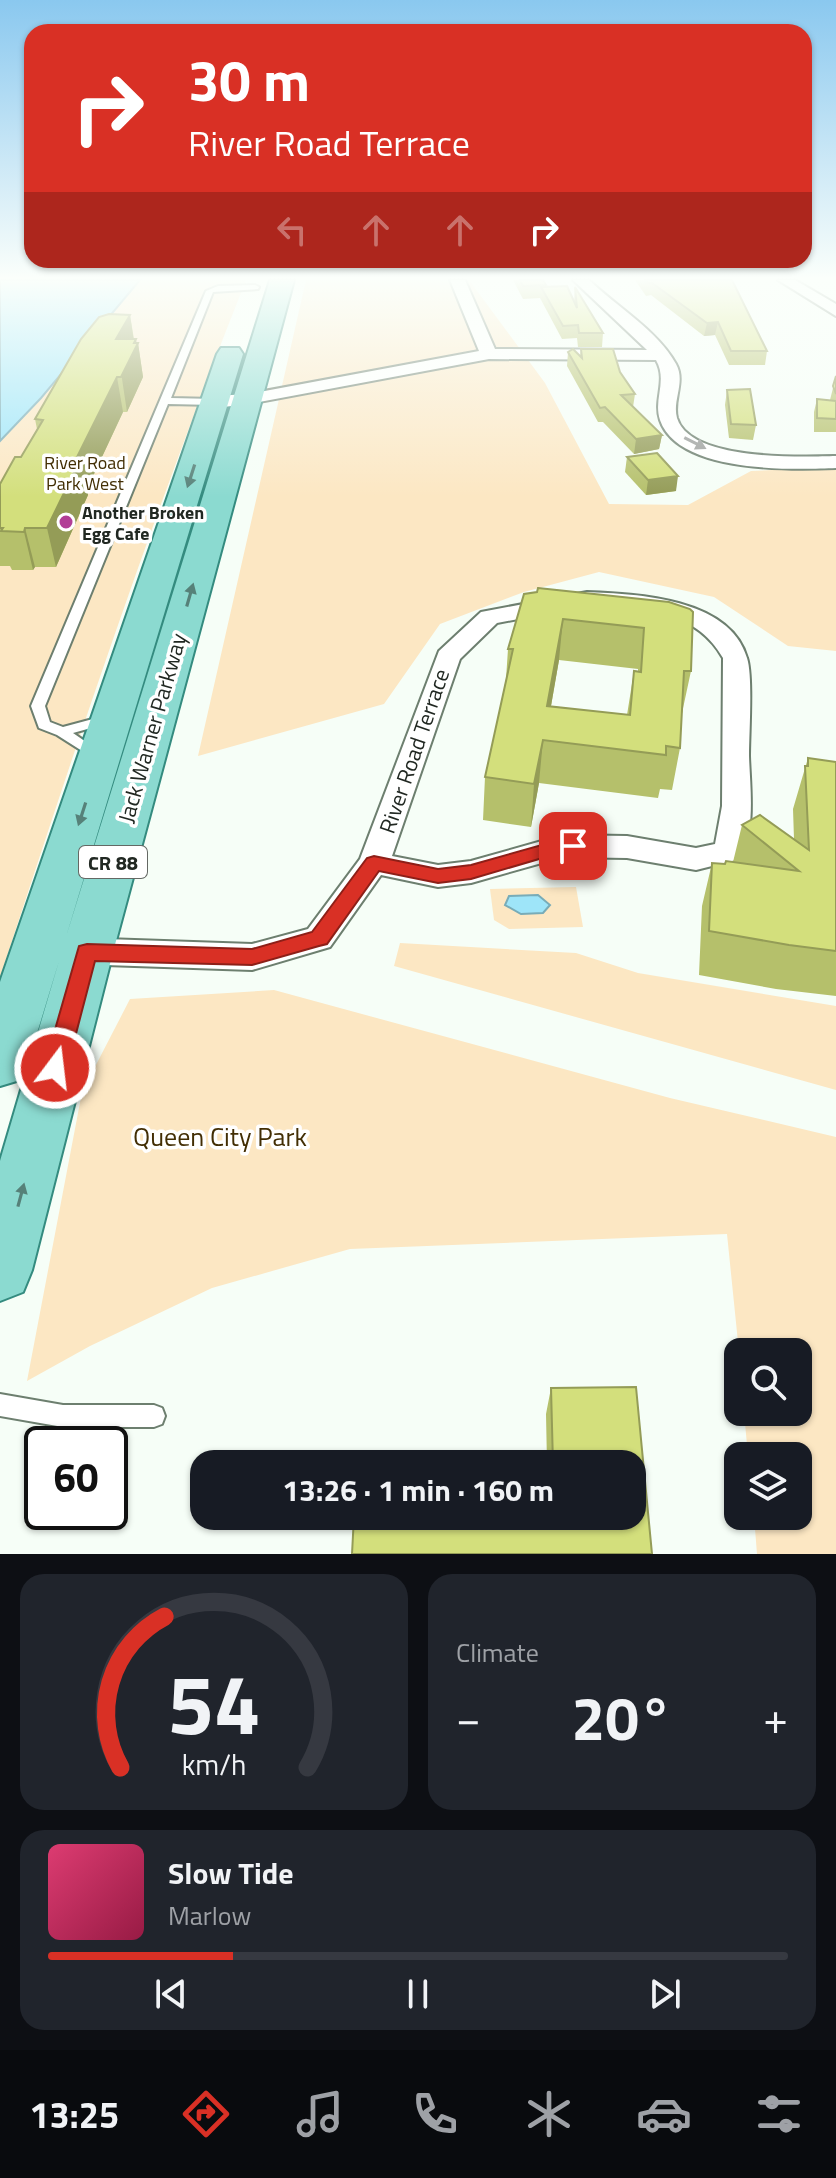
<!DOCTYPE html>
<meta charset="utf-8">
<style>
body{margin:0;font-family:"Titillium Web",sans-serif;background:#20242c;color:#f1f3f6;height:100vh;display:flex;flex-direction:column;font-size:30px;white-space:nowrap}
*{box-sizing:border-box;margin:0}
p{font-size:26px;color:#9ea1a6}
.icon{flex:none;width:44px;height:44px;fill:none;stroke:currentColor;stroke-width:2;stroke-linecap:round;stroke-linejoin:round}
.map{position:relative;height:1554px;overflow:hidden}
.details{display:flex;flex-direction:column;gap:20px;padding:20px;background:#0d0f14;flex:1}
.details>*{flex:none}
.top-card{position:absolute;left:24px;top:24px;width:788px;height:244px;border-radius:24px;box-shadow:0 2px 6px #0004;background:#d93025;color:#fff;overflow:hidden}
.controls{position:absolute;left:724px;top:1338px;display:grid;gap:16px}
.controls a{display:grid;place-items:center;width:88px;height:88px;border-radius:16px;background:#171b24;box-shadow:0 2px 6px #0004;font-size:40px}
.speed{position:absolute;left:24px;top:1426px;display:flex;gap:16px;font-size:40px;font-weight:700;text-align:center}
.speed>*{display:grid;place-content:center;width:104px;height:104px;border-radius:50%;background:#171b24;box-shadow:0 2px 6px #0004;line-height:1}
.speed .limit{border:4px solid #111;border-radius:12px;background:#fff;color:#111}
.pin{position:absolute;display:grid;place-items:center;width:68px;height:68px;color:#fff;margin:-34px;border-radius:16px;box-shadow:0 4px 12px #0006}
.me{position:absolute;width:88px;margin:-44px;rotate:15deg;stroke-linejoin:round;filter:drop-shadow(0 0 6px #0008)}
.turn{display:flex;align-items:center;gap:28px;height:168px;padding:0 32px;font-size:36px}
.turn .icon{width:104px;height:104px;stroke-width:2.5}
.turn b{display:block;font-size:56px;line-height:68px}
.lanes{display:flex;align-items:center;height:76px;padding:0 32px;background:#0003;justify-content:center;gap:40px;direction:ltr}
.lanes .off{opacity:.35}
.big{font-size:60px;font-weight:700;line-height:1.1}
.details .tile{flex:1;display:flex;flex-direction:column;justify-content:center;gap:12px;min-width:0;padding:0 28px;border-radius:24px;background:#20242c}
.details .dial{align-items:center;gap:0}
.dial svg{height:208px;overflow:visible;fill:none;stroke:#363941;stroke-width:7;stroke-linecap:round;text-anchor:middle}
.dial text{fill:#f1f3f6;stroke:none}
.song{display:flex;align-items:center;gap:24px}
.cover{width:96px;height:96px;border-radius:12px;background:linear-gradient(135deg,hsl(340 70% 55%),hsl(340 70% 35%))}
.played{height:8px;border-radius:4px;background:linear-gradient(90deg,#d93025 25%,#363941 25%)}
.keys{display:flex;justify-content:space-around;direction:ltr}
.heat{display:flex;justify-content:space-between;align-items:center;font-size:44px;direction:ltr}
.details .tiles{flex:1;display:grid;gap:20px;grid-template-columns:1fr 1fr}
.tile:last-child{grid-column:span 2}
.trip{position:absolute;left:190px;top:1450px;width:456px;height:80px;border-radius:24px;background:#171b24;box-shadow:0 2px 6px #0004;font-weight:700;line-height:80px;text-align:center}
.menu{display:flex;height:128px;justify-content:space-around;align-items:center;background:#090b0e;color:#9ea1a6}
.menu .icon{width:56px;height:56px}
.menu .on{color:#d93025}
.menu b{font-size:36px;color:#f1f3f6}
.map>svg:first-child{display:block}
.green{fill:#fce7c3}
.water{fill:#9ee5f9;stroke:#78acb8;stroke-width:2}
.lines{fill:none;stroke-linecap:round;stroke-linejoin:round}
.service-casing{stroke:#6d7f6f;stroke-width:4}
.minor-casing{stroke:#6d7f6f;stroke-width:4}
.primary-casing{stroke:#348b7f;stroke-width:4}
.service{fill:#fff;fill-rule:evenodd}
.minor{fill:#fff;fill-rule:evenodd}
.primary{fill:#8bdad0;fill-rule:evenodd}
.wall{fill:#b5c06b;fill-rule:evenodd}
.shaded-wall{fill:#949c57}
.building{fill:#d3df7c;stroke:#949c57;stroke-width:2;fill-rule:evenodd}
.oneway{fill:#9b9e9c}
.oneway2{fill:#568179}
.route{fill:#d93025;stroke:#8d1f18;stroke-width:2}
.poi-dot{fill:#b23e96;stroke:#fff;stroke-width:3}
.labels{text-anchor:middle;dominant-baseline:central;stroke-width:7;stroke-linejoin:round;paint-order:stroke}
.far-park-label{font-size:18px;fill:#422e04;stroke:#fff}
.far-poi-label{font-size:18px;font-weight:bold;fill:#212822;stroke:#fff;text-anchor:start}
.shield{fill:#fff;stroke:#646864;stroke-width:2}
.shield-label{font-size:20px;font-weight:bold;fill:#212822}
.street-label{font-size:22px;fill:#212822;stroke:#fff}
.near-park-label{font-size:26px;fill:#422e04;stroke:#fff}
</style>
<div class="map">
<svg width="836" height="1554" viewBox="0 0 836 1554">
<rect width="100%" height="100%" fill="#f6fef7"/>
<g class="green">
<path d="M 140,280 L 246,280 C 155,509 76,743 0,978 L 0,441 L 41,398 Z"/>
<path d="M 306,280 L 469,280 L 545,383 L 609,504 L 688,505 L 751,471 L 836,467 L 836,651 L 788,646 L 714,597 L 599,572 L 524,592 L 440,624 L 384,704 L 198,756 Z"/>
<path d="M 576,887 L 583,927 L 509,929 L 494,920 L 490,889 Z"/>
<path d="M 400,943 L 576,953 L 638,973 L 836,1006 L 836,1090 L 394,966 Z"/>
<path d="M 274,990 L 670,1098 L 836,1137 L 836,1554 L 757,1554 L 754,1516 L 798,1516 L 798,1456 L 748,1456 L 744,1412 L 798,1412 L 798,1352 L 739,1352 L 727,1234 L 350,1249 L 212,1288 L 90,1346 L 27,1381 L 82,1092 L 130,999 Z"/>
</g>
<g class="water">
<path d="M 0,280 L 140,280 L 41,398 L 0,441 Z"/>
<path d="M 538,895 L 550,905 L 543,913 L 521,914 L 505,905 L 509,896 Z"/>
</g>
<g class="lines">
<defs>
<g id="service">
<path d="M 255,285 L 259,287 L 258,289 L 213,292 L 171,398 L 215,399 L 220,402 L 215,405 L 168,404 L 45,706 L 50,722 L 63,727 L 104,716 L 109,717 L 111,720 L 109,723 L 73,733 L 102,753 L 95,757 L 90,756 L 57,735 L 39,728 L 31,706 L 206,291 L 218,286 Z"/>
<path d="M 0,1394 L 63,1405 L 154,1405 L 162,1408 L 165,1416 L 162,1424 L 154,1427 L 63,1427 L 0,1416 Z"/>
</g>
<g id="minor">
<path d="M 450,280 L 465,280 L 495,349 L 647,350 L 573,280 L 589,280 C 617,307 658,331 676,364 C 686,382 672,400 677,418 C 690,461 800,457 836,456 L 836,468 C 791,470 678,473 660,420 C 653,399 668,381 656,360 L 489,359 L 248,404 L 215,408 L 206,402 L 215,396 L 248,394 L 479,351 Z"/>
<path d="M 778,280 L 795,280 L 836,304 L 836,316 Z"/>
<path d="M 587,592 C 637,594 730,598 747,658 C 753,676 749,734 749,756 C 750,787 756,831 740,859 L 696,870 L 627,858 L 563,857 L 471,883 L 438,887 L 381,875 L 330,947 L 252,970 L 76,964 L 65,960 L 60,951 L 65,942 L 76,938 L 252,944 L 308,929 L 360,859 L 439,651 L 481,612 ZM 587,606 C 638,608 695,608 723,658 L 722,806 L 715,844 L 696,848 L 627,836 L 563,835 L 471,861 L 438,865 L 392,856 L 460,659 L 497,623 Z"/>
</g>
<path id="primary" d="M 270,280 L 294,280 L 113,952 L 32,1270 L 23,1292 L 0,1301 L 0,1161 L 59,961 L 28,1063 L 20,1080 L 0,1086 L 0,982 L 217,354 L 221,348 L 239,348 L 243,354 L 66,937 Z"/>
</defs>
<use href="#service" class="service-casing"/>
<use href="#minor" class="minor-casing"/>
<use href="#primary" class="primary-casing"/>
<use href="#service" class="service"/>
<use href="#minor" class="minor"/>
<use href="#primary" class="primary"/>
</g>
<g class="wall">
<path d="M 513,280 L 543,280 L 546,287 L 574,301 L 575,287 L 603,333 L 602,347 L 578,347 L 577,338 L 562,339 L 540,298 L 523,299 Z"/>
<path d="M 635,280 L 732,280 L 767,351 L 765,365 L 729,365 L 715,335 L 704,336 L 651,295 L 646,296 Z"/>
<path d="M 130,315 L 134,339 L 136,339 L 136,343 L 138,343 L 143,377 L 127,412 L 123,412 L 87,489 L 88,495 L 56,567 L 35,567 L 33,570 L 12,570 L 10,566 L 0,566 L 0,484 L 21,457 L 37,429 L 35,419 Z"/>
<path d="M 581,349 L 620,372 L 635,394 L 633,407 L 662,435 L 659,449 L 634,454 L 603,422 L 598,422 L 567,366 L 568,352 L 580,356 Z"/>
<path d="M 836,376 L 836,432 L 814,432 L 814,412 L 817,399 L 830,400 Z"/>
<path d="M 727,390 L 756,425 L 753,440 L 729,438 L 725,405 Z"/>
<path d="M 627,457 L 676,491 L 646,495 L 625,472 Z"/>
<path d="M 524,594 L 669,602 L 691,671 L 682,713 L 680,748 L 672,790 L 660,789 L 658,798 L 539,783 L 531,827 L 483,820 L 485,777 L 506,679 L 508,649 ZM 559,660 L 638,669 L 638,672 L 634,671 L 627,715 L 551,706 Z"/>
<path d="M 808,758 L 836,762 L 836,996 L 776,989 L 699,975 L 702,906 L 712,863 L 725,864 L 733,862 L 742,825 L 794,839 L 793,809 Z"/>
<path d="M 636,1387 L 652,1554 L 352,1554 L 354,1516 L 632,1516 L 632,1464 L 547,1464 L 546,1414 L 551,1388 Z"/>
</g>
<g class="shaded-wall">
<path d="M 130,315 L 134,342 L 136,339 L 137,346 L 138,343 L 143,377 L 127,412 L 116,339 Z"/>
<path d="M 718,322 L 715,335 L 704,336 L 707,323 Z"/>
<path d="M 117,377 L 123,412 L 87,489 L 88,495 L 56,567 L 47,528 L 77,457 Z"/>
<path d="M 662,435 L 659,449 L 634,454 L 636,439 Z"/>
<path d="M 678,476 L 676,491 L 646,495 L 648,480 Z"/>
<path d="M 25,528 L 35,567 L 33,570 L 24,532 Z"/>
<path d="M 563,619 L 559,660 L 545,740 L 547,706 Z"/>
<path d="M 543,740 L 539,783 L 531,827 L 534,784 Z"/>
</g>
<g class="building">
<path d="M 520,280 L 543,280 L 546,285 L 523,286 Z"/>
<path d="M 645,280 L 732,280 L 767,351 L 731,351 L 718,322 L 707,323 L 652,283 L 648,283 Z"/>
<path d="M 567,286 L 577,308 L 575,287 L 603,333 L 579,333 L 578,325 L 563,326 L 541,287 Z"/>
<path d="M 109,314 L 130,315 L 116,339 L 136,339 L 134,343 L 138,343 L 121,377 L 117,377 L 77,457 L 81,458 L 47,528 L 25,528 L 24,532 L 1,531 L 3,528 L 0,528 L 0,484 L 15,457 L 21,457 L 43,420 L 35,419 L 81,339 L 99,317 Z"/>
<path d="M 573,349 L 582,358 L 581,349 L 613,349 L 620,372 L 635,394 L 621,395 L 662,435 L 636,439 L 605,407 L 600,408 L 568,352 Z"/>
<path d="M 836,376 L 836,394 L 833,386 Z"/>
<path d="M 750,389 L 756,425 L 731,424 L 727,390 Z"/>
<path d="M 817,399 L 836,401 L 836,419 L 817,418 Z"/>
<path d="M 657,453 L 678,476 L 648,480 L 627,457 Z"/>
<path d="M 538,588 L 669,602 L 690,609 L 693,612 L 691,671 L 684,671 L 680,748 L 666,746 L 666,755 L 543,740 L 534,784 L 485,777 L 513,649 L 508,649 L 524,594 L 537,592 ZM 563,619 L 644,628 L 641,672 L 634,671 L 630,715 L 547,706 Z"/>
<path d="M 808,758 L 836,762 L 836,951 L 789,945 L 709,931 L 712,863 L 725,864 L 726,861 L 799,871 L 742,825 L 760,815 L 809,850 L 805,766 L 808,766 Z"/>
<path d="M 636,1387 L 652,1554 L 352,1554 L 354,1516 L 632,1516 L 632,1464 L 553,1464 L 551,1388 Z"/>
</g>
<defs><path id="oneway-solid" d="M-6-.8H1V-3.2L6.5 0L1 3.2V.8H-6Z" transform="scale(2)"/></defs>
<use class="oneway" href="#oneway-solid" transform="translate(695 443) rotate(27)"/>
<g class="oneway2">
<use href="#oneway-solid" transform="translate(191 476) rotate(108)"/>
<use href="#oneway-solid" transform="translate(190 595) rotate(-74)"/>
<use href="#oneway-solid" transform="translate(82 814) rotate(108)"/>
<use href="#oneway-solid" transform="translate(21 1195) rotate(-75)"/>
</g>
<linearGradient id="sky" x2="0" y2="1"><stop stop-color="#8ac8ef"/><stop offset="0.56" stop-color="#fbfffb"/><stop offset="1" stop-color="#fbfffb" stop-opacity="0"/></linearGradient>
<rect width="836" height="497" fill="url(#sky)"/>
<path class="route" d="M 563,839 L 579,841 L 582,846 L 579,851 L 563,852 L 471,879 L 438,883 L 379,871 L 327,944 L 319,946 L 252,965 L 95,961 L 67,1068 L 63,1075 L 55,1078 L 47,1075 L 44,1068 L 79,946 L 87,944 L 252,949 L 312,932 L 367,858 L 374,856 L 438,869 L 471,865 Z"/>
<circle class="poi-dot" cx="66" cy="522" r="8"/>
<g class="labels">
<g class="far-park-label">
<text x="85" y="462">River Road<tspan x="85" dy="21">Park West</tspan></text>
</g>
<g class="far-poi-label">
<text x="82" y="512">Another Broken<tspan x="82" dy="21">Egg Cafe</tspan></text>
</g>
<rect class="shield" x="79" y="846" width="68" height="32" rx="6"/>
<g class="shield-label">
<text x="113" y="862">CR 88</text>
</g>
<g class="street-label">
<text transform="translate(152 728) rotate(-74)">Jack Warner Parkway</text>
<text transform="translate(414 751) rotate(-71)">River Road Terrace</text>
</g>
<g class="near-park-label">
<text x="220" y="1136">Queen City Park</text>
</g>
</g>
</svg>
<div class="controls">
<a><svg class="icon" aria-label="search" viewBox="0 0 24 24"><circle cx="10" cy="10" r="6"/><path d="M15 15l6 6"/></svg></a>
<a><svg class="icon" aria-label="layers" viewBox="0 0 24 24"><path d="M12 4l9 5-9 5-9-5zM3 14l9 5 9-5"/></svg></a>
</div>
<div class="speed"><div class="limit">60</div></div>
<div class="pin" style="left:573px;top:846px;background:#d93025"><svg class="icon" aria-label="arrive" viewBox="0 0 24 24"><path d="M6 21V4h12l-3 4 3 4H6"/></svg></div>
<svg class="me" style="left:55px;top:1068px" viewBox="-20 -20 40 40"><circle r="17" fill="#d93025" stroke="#fff" stroke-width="3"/><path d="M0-11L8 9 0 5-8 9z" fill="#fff"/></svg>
<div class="trip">13:26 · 1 min · 160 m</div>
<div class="top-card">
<div class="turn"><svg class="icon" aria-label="right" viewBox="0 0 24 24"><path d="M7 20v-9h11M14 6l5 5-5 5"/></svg><div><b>30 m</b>River Road Terrace</div></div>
<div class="lanes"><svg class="icon off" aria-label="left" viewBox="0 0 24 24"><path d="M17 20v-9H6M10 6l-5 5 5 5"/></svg><svg class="icon off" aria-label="ahead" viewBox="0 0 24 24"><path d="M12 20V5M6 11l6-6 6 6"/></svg><svg class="icon off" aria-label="ahead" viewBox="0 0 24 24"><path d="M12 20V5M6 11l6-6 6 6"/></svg><svg class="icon" aria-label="right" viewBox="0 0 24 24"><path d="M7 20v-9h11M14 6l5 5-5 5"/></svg></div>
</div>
</div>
<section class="details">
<div class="tiles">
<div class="tile dial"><svg viewBox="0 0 100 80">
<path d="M14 69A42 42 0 1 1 86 69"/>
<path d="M14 69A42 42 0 0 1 31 11" stroke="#d93025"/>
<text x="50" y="56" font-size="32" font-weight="700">54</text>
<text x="50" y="72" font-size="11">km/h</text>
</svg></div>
<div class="tile"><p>Climate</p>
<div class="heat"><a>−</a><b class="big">20°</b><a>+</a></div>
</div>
<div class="tile">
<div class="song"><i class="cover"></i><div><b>Slow Tide</b><p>Marlow</p></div></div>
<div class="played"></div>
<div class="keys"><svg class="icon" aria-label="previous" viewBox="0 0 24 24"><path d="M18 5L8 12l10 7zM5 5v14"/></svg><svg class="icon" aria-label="pause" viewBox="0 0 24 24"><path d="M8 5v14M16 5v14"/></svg><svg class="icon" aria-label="next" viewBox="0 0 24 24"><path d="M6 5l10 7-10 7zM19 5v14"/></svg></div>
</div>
</div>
</section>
<nav class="menu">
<b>13:25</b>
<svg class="icon on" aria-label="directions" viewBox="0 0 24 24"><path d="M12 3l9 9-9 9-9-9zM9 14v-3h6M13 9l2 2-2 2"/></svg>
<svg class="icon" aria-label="music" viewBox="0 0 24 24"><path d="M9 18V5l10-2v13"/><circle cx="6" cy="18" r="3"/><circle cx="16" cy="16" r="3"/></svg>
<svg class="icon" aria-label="phone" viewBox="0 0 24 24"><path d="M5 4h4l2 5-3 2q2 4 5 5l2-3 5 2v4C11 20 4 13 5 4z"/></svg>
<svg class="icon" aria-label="climate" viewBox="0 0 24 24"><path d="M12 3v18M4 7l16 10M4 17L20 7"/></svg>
<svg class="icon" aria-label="car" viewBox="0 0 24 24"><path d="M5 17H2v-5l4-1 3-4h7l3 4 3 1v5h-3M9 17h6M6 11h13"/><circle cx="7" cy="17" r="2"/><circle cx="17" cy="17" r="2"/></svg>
<svg class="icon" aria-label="filters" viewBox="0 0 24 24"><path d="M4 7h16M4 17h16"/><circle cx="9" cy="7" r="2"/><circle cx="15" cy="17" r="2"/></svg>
</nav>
